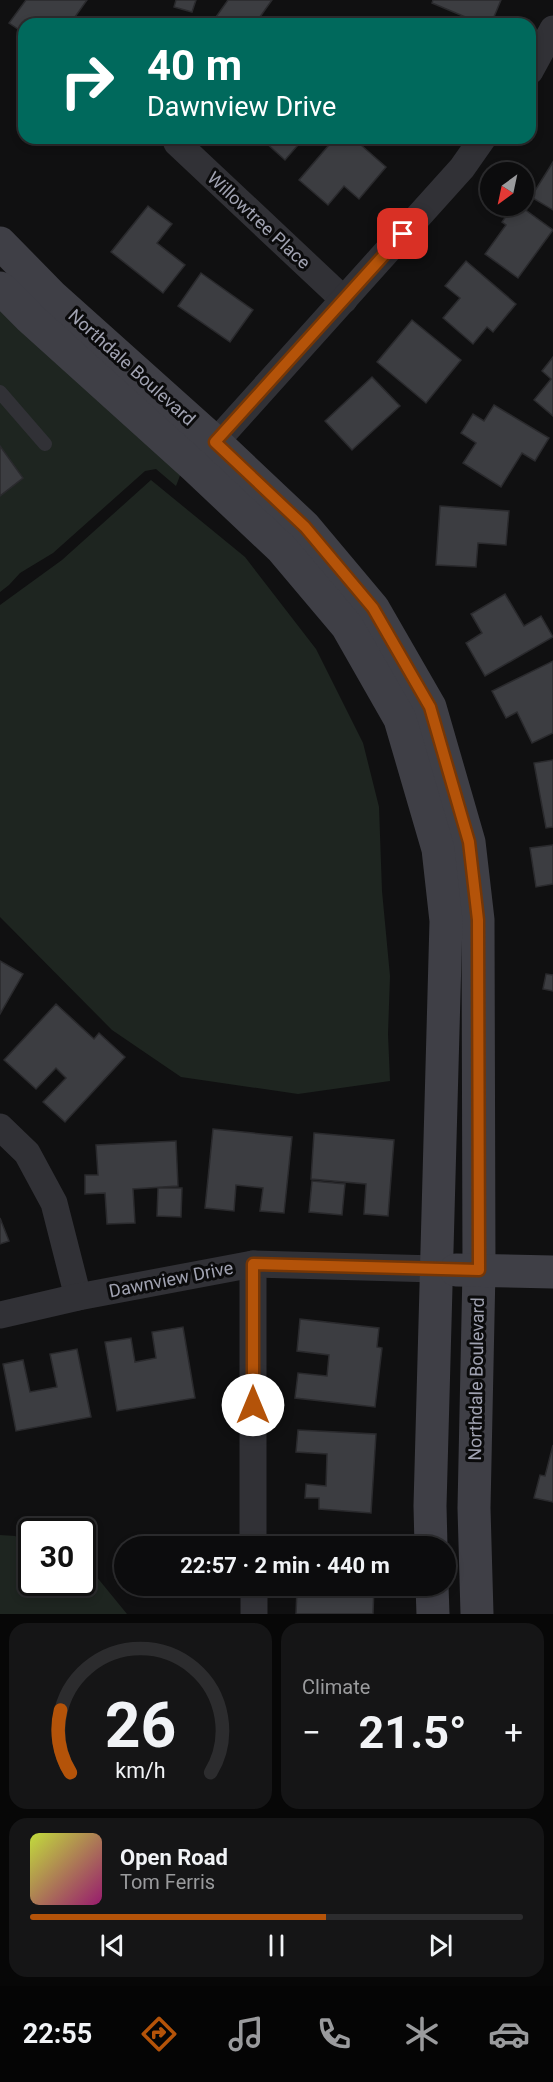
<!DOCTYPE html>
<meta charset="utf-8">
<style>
body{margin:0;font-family:Roboto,sans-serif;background:#151516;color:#f1f3f6;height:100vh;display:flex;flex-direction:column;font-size:22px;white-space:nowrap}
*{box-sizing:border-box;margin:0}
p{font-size:20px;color:#9a9b9d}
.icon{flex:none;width:33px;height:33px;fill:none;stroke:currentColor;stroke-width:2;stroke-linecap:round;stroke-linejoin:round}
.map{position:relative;height:1614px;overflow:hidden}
.panel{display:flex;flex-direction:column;gap:9px;padding:9px;background:#070707;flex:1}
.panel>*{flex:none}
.hud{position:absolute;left:18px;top:18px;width:518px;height:126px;border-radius:18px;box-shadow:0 3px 9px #0003,0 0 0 2px #2c2c2e;background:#00695c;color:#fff;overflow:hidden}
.needle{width:39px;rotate:213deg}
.controls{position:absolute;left:480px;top:162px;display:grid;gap:12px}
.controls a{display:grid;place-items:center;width:54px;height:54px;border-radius:50%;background:#0c0c0d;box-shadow:0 3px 9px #0003,0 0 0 2px #2c2c2e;font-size:30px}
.speed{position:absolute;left:18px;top:1518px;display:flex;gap:12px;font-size:30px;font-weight:700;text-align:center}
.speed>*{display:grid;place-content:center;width:78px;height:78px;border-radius:50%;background:#0c0c0d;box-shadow:0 3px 9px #0003,0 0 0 2px #2c2c2e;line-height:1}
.speed .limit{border:3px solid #111;border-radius:9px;background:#fff;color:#111}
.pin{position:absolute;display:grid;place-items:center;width:51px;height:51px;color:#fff;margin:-26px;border-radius:12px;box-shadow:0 3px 9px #0006}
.me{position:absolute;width:66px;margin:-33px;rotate:0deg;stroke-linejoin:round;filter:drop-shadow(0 0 4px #0008)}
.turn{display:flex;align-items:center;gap:21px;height:126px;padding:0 30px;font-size:27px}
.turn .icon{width:78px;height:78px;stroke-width:2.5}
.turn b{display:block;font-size:42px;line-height:51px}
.big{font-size:45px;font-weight:700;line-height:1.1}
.panel .tile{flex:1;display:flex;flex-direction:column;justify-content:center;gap:9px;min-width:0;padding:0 21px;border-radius:18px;background:#151516}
.panel .dial{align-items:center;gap:0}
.dial svg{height:156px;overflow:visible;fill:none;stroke:#2c2c2e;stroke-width:7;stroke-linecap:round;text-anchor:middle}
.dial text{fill:#f1f3f6;stroke:none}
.song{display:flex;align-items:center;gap:18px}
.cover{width:72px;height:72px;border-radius:9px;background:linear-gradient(135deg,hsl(70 70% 55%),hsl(320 70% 35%))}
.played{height:6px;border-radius:3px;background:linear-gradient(90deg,#b45309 60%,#2c2c2e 60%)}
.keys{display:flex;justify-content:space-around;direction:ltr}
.heat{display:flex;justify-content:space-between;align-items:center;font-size:33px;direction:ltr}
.panel .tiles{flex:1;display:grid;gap:9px;grid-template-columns:1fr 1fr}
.tile:last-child{grid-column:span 2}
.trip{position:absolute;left:114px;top:1536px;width:342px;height:60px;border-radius:30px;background:#0c0c0d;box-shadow:0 3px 9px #0003,0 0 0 2px #2c2c2e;font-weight:700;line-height:60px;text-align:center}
.tabs{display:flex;height:96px;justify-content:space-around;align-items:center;background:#050505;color:#9a9b9d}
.tabs .icon{width:42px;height:42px}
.tabs .selected{color:#b45309}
.tabs b{font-size:27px;color:#f1f3f6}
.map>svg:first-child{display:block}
.green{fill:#1e2520}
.building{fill:#3c3d41;stroke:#2a2a2d;stroke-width:1.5}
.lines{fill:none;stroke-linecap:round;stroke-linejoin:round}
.lane{stroke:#313136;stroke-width:14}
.street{stroke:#313136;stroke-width:27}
.secondary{stroke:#3f3f46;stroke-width:33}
.route-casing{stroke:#753606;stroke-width:15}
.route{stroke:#b45309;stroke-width:10}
.labels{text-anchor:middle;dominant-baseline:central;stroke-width:6;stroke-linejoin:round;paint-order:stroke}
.street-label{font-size:18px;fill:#a1a3b2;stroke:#0b0b0c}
</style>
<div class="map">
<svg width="553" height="1614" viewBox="0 0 553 1614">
<rect width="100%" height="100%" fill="#101011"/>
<g class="green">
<path d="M 0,308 L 181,473 L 176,486 L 156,469 L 145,471 L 53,553 L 20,573 L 9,585 L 0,592 Z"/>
<path d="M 151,480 L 245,557 L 316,649 L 363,743 L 379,807 L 382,891 L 390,976 L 388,1034 L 390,1081 L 298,1094 L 181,1077 L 112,1030 L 0,917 L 0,605 L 62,560 Z"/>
<path d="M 0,1535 L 15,1536 L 31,1543 L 32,1582 L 82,1582 L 83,1566 L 91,1570 L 127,1614 L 0,1614 Z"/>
</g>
<g class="building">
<path d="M 26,0 L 87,0 L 70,24 L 24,24 L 24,33 L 9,23 Z"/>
<path d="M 176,0 L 196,0 L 192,12 L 174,7 Z"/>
<path d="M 228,0 L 272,0 L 255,24 L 211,24 Z"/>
<path d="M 433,0 L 501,0 L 491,24 L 482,24 L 432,3 Z"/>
<path d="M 267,138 L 304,138 L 285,160 L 264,141 Z"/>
<path d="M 335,138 L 353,138 L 386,167 L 359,199 L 344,186 L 328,205 L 299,180 Z"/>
<path d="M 553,162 L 553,210 L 531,197 Z"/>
<path d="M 148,206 L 172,224 L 157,243 L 185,265 L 163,293 L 111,252 Z"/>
<path d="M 513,206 L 520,206 L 553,230 L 518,278 L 485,254 L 506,225 L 502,222 Z"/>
<path d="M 466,261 L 516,304 L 493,332 L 487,327 L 473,344 L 443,318 L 460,298 L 445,286 Z"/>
<path d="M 201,273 L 253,310 L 230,342 L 178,306 Z"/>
<path d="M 412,320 L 461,360 L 426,403 L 377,362 Z"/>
<path d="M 553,357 L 553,416 L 534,400 L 551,379 L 542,371 Z"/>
<path d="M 372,377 L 400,406 L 352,450 L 325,421 Z"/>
<path d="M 494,405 L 549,438 L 535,461 L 522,453 L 501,487 L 463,463 L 476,443 L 461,433 L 473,414 L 484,421 Z"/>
<path d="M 0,446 L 23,478 L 0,496 Z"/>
<path d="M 440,506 L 509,511 L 506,545 L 478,543 L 476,567 L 436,565 Z"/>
<path d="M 505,594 L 524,626 L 541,616 L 553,637 L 485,676 L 466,643 L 482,633 L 471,614 Z"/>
<path d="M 553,661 L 553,733 L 532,743 L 517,712 L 506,718 L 492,691 Z"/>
<path d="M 553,760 L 553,827 L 546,828 L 534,763 Z"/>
<path d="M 553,845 L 553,884 L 536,887 L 530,848 Z"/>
<path d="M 0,961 L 23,974 L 0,1014 Z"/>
<path d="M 546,974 L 553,975 L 553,991 L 543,989 Z"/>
<path d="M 56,1004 L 94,1039 L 99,1033 L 125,1057 L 65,1122 L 43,1102 L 66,1078 L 56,1068 L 36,1089 L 4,1060 Z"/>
<path d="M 213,1129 L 292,1137 L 284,1213 L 260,1211 L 263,1188 L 236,1185 L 234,1211 L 205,1208 Z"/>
<path d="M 314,1133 L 394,1140 L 388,1216 L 364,1214 L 366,1184 L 311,1179 Z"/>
<path d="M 176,1141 L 178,1186 L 133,1189 L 135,1223 L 107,1224 L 105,1193 L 85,1194 L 85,1175 L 98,1175 L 96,1145 Z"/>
<path d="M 312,1181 L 345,1184 L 342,1215 L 309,1212 Z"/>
<path d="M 158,1188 L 182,1188 L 181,1217 L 157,1216 Z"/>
<path d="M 0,1218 L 9,1241 L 0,1244 Z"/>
<path d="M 300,1319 L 379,1328 L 377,1347 L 382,1348 L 375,1407 L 295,1398 L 298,1373 L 327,1376 L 329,1355 L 297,1351 Z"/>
<path d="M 183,1327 L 195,1398 L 117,1411 L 105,1342 L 131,1338 L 135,1362 L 156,1358 L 152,1332 Z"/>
<path d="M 77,1349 L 91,1417 L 16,1431 L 3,1364 L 23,1360 L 30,1392 L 57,1387 L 50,1354 Z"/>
<path d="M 298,1430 L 376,1434 L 371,1513 L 319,1509 L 319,1498 L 305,1498 L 306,1484 L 326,1486 L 327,1454 L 296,1452 Z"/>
<path d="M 553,1445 L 553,1502 L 534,1498 L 540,1475 L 545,1476 Z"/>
<path d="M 311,1539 L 376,1541 L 376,1546 L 311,1546 Z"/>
<path d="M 327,1586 L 374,1586 L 373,1614 L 296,1614 L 297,1589 L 327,1590 Z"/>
</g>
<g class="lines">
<path class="lane" d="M 0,392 L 45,444"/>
<g class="street">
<path d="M 530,71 L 553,29"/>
<path d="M 175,138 L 177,143 L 344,300"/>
<path d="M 203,456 L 462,168 L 483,138"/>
<path d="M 0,1127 L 27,1153 L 54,1203 L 78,1297"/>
<path d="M 253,1264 L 253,1546"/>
<path d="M 0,1315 L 78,1297 L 253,1264 L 436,1269"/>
<path d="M 254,1586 L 254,1614"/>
</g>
<g class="secondary">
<path d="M 0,243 L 52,296 L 215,442 L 305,527 L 373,608 L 430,707 L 469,842 L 478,920 L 479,1270 L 474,1508 L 477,1614"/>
<path d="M 0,288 L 30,318 L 194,466 L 282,549 L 347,626 L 400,719 L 438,849 L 446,921 L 430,1506 L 431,1546"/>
<path d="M 456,1270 L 553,1272"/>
<path d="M 432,1586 L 433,1614"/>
</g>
</g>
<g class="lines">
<defs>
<path id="route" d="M 253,1405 L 253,1264 L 479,1270 L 478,920 L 469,842 L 430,707 L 373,608 L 305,527 L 215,442 L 403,234"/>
</defs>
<use href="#route" class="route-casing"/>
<use href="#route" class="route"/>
</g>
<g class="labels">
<g class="street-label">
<text transform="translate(259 220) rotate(43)">Willowtree Place</text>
<text transform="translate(132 367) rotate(42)">Northdale Boulevard</text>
<text transform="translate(171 1279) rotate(-11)">Dawnview Drive</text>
<text transform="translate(476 1379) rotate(-89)">Northdale Boulevard</text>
</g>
</g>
</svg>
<div class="controls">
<a><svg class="needle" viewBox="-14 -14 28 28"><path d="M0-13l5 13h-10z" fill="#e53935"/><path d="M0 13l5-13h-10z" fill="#9a9b9d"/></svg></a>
</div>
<div class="speed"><div class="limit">30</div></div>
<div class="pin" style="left:403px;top:234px;background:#d93025"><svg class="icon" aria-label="arrive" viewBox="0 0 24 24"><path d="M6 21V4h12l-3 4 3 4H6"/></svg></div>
<svg class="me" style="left:253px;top:1405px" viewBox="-20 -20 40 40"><circle r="19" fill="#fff"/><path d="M0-13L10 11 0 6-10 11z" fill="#b45309"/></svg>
<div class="trip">22:57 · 2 min · 440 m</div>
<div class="hud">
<div class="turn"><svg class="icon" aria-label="right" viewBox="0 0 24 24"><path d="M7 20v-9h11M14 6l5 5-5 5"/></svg><div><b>40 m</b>Dawnview Drive</div></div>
</div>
</div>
<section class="panel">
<div class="tiles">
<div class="tile dial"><svg viewBox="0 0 100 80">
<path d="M14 69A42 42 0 1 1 86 69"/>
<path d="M14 69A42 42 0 0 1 9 37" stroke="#b45309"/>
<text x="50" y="56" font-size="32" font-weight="700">26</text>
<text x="50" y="72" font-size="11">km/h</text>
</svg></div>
<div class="tile"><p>Climate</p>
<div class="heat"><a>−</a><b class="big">21.5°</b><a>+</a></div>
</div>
<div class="tile">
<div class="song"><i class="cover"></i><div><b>Open Road</b><p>Tom Ferris</p></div></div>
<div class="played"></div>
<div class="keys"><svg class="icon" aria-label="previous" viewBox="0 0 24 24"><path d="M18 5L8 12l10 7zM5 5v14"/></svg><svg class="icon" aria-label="pause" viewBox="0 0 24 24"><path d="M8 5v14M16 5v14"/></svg><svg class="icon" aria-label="next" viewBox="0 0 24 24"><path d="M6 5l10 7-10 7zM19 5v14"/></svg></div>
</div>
</div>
</section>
<nav class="tabs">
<b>22:55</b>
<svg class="icon selected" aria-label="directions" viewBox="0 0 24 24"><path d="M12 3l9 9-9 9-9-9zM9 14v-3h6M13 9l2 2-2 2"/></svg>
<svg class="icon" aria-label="music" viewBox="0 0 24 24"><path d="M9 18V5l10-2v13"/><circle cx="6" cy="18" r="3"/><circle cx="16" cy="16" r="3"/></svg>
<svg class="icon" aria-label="phone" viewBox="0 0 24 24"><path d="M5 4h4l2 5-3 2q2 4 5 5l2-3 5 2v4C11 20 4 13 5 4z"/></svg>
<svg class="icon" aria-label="climate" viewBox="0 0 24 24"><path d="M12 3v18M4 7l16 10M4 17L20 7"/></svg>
<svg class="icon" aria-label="car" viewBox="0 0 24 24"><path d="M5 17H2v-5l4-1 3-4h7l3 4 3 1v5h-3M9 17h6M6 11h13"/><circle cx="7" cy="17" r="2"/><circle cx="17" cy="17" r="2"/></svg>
</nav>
